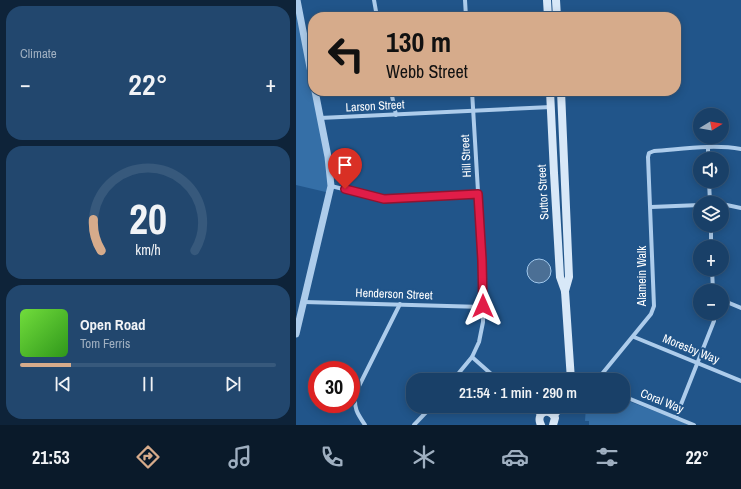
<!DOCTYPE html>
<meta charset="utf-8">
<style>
body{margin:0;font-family:"Archivo Narrow",sans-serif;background:#22476e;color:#f1f3f6;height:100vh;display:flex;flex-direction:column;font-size:15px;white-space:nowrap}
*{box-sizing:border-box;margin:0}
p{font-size:13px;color:#9fafc0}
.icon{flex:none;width:22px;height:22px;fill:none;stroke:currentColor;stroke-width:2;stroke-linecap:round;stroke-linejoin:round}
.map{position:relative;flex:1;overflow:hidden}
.side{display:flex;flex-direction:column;gap:6px;padding:6px;background:#0e2339;width:296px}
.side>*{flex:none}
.banner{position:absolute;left:12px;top:12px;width:373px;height:84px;border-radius:16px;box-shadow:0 2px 10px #0003,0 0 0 1px #37597c;background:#d6ab8b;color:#111;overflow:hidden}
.needle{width:26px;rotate:79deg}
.tools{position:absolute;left:397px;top:108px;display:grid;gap:8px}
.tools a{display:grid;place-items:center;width:36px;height:36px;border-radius:50%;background:#194068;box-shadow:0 2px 10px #0003,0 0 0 1px #37597c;font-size:20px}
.speed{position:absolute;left:12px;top:361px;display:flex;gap:8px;font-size:20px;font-weight:700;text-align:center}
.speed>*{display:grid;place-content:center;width:52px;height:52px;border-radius:50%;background:#194068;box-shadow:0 2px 10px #0003,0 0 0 1px #37597c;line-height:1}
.speed .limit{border:6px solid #d22;background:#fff;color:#111}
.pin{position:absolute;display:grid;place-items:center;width:34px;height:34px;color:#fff;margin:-41px -17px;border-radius:50% 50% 50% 0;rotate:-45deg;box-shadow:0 0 4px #0007}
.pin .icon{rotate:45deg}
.me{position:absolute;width:44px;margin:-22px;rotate:0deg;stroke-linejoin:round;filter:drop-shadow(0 0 3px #0008)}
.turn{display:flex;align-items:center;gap:14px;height:84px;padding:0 12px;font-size:18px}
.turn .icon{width:52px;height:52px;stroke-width:2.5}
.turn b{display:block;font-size:28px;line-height:34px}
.big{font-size:30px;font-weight:600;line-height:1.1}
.side .card{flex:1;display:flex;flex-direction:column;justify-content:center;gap:6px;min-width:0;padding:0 14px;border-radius:16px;background:#22476e}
.side .dial{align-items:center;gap:0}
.dial svg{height:104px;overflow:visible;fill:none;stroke:#37597c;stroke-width:7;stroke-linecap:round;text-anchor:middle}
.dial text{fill:#f1f3f6;stroke:none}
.song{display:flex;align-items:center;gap:12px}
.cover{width:48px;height:48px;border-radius:6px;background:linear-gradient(135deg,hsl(100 70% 55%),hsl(110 70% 35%))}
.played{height:4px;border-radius:2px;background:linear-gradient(90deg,#d6ab8b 20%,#37597c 20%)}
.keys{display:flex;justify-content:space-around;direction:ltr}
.heat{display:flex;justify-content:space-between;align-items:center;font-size:22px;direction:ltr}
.trip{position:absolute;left:110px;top:373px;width:224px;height:40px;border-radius:16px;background:#194068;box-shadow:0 2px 10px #0003,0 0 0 1px #37597c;font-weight:600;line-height:40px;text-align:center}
.tabs{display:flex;height:64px;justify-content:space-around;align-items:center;background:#0a1a2a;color:#9fafc0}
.tabs .icon{width:28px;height:28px}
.tabs .current{color:#d6ab8b}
.tabs b{font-size:18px;color:#f1f3f6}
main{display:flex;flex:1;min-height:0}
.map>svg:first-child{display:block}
.green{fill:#356fa7}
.water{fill:#4b6f95;stroke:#a1c8ec}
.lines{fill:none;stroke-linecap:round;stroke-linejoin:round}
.minor{stroke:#adcceb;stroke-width:4}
.tertiary{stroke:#adcceb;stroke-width:7}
.secondary{stroke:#d8e8f8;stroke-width:8}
.route-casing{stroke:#92132f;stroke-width:10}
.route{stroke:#e11d48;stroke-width:7}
.labels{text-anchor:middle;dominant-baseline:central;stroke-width:4;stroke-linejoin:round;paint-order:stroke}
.street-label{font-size:12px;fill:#fff;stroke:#21558a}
</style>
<main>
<section class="side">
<div class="card"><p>Climate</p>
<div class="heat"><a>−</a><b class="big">22°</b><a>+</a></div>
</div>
<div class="card dial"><svg viewBox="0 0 100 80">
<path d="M14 69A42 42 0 1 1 86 69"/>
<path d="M14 69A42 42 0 0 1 8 45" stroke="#d6ab8b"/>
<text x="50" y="56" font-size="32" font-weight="700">20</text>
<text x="50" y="72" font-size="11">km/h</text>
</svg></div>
<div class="card">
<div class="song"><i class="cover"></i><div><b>Open Road</b><p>Tom Ferris</p></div></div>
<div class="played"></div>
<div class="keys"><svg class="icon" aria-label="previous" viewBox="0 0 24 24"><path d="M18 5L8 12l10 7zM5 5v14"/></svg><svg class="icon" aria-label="pause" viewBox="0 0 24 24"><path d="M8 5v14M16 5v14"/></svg><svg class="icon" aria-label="next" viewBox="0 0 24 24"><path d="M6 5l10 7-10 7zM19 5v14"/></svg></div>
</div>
</section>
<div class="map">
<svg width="445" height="425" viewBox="0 0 445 425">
<rect width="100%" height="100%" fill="#21558a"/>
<g class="green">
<path d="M 0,0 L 17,83 L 17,91 L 19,91 L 34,193 L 0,185 Z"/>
<path d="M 327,399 L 395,425 L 293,425 L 293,421 L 289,421 L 290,406 L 327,406 Z"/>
</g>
<circle class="water" cx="243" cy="271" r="12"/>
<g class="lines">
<g class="minor">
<path d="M 78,0 L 81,17"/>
<path d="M 169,0 L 170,17"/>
<path d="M 95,91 L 100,115"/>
<path d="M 24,118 L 255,107"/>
<path d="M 412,147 L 412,159"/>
<path d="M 413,181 L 414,203"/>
<path d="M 35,186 L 88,199 L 182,194"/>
<path d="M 426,204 L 445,208"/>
<path d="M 355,207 L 404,205"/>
<path d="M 415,225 L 415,247"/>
<path d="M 416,269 L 417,291"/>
<path d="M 426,300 L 445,308"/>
<path d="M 8,302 L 187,307"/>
<path d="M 338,337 L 445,381"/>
<path d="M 176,357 L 202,380"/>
<path d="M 157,380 L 176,357 L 183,342 L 187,322 L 187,275 L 176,91"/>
<path d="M 301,380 L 355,314 L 358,306 L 352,157 L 353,153 L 358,151 C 386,149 417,144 445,149"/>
<path d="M 327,396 L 398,425"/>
<path d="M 233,406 L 244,415"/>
<path d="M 380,417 L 418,321 L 418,313"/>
<path d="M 69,425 C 61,413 58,409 59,394 L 104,304"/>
<path d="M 118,425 L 136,406"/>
</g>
<g class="tertiary">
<path d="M 1,0 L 17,83"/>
<path d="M 0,334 L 35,186 L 32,157 L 19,91"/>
</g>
<g class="secondary">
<path d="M 251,0 L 252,17"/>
<path d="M 260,0 L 261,17"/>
<path d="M 254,91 L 258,173 L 264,277 L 269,291 L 275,380"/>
<path d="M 265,91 L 273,277 L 269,291"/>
<path d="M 258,415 L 265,406"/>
<path d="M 245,425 C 239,413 253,406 259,418 L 257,425"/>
</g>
</g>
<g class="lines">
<defs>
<path id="route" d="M 49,189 L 88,199 L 182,194 L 186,260 L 187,306"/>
</defs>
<use href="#route" class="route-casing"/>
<use href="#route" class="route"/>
</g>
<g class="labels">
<g class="street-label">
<text transform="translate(79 106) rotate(-3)">Larson Street</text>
<text transform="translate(170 156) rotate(-93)">Hill Street</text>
<text transform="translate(247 192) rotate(-93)">Suttor Street</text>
<text transform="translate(346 276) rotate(-90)">Alamein Walk</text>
<text transform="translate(98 294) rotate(2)">Henderson Street</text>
<text transform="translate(395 349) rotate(22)">Moresby Way</text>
<text transform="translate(366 401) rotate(22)">Coral Way</text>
</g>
</g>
</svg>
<div class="tools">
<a><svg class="needle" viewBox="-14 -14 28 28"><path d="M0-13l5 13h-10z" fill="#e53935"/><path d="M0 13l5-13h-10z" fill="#9fafc0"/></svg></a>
<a><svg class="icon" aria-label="sound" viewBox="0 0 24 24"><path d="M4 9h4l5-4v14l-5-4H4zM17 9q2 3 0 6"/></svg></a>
<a><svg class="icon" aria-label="layers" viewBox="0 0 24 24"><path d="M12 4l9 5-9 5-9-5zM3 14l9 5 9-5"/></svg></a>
<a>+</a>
<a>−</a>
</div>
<div class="speed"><div class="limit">30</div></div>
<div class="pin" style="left:49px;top:189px;background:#d93025"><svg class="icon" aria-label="arrive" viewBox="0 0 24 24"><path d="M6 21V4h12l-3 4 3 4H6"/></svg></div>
<svg class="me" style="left:187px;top:306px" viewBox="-20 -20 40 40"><path d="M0-17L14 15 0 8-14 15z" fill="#e11d48" stroke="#fff" stroke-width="4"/></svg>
<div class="trip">21:54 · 1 min · 290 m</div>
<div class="banner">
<div class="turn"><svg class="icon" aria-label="left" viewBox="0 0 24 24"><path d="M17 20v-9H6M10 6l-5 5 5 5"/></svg><div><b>130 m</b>Webb Street</div></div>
</div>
</div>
</main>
<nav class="tabs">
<b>21:53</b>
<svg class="icon current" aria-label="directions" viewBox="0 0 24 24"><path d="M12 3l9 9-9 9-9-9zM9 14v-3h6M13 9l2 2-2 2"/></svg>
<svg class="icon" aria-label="music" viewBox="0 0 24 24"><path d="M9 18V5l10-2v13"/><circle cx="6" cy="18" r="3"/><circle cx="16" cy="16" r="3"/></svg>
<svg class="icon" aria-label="phone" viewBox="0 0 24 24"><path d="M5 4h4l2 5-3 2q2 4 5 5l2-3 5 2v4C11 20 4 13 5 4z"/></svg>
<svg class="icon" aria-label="climate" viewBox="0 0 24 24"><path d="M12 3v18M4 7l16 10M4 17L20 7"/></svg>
<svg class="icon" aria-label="car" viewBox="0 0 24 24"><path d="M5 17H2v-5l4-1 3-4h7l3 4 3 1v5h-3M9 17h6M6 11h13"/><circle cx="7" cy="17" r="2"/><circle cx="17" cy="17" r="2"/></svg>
<svg class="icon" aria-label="filters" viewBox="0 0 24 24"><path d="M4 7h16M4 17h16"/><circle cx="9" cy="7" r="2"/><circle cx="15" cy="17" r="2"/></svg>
<b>22°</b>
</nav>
